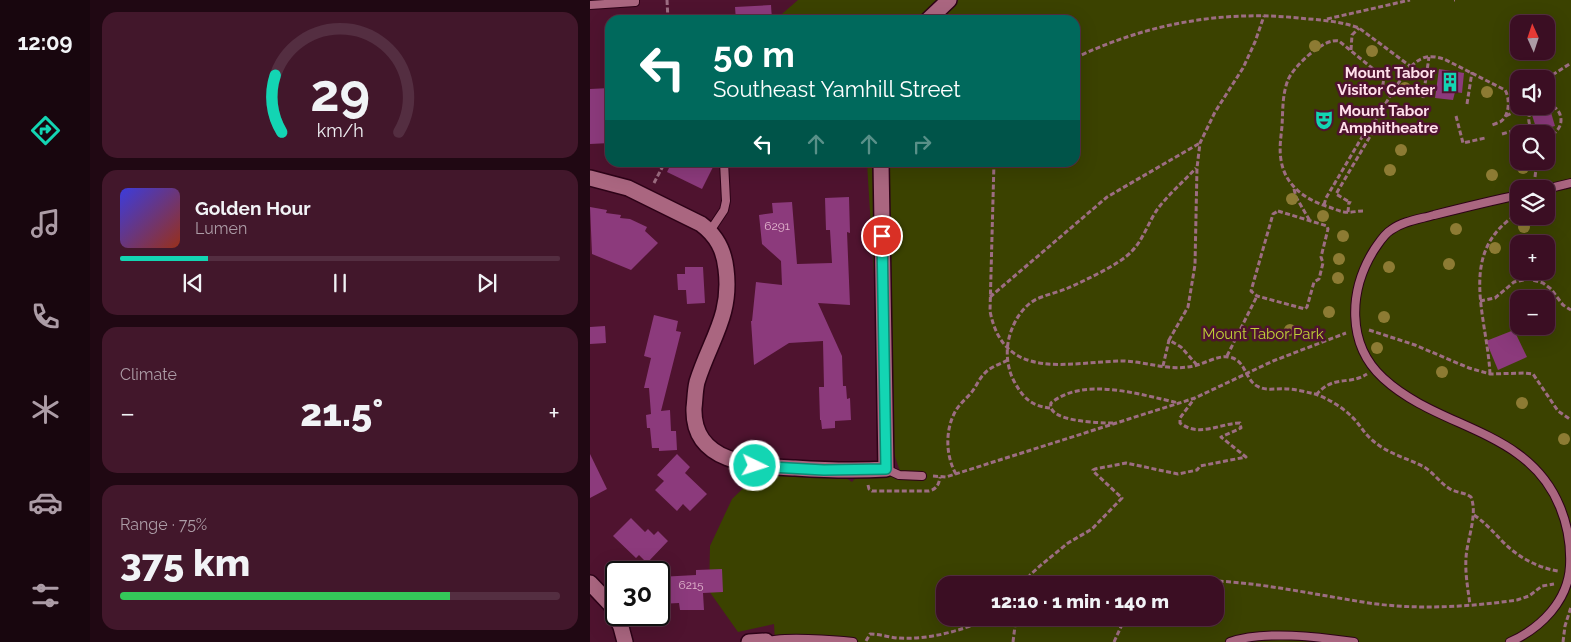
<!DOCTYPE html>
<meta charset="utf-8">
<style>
body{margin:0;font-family:Raleway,sans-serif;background:#42172b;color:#f1f3f6;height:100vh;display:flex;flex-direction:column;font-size:19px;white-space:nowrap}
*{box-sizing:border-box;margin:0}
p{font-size:16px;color:#ac9ca6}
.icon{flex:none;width:28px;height:28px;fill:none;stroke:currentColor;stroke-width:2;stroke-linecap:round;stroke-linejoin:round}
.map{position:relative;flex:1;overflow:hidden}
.side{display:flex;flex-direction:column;gap:12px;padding:12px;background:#200813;width:500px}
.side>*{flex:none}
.top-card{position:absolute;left:15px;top:15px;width:475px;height:152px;border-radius:15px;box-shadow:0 5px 20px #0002,0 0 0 1px #542e41;background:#00695c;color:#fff;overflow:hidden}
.needle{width:32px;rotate:357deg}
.fabs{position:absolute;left:920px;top:15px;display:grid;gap:10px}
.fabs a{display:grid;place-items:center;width:45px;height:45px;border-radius:10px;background:#3b0e23;box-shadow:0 5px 20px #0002,0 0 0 1px #542e41;font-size:25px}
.speed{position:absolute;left:15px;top:561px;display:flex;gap:10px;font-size:25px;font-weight:700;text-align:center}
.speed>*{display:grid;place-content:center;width:65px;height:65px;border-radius:50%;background:#3b0e23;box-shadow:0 5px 20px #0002,0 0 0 1px #542e41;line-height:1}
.speed .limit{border:2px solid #111;border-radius:8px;background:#fff;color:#111}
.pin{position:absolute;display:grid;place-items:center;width:42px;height:42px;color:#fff;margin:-21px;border:2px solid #fff;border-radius:50%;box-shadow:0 1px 5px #0007}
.me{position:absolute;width:55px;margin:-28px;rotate:94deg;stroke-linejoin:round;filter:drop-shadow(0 0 4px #0008)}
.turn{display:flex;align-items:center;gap:18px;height:105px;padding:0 25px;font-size:22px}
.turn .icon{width:65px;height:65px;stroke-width:2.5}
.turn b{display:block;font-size:35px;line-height:42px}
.lanes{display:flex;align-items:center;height:48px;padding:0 25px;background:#0003;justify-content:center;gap:25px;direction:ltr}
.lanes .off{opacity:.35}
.big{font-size:38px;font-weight:800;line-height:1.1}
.side .tile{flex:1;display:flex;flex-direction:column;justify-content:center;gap:8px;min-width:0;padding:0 18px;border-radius:15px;background:#42172b}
.side .dial{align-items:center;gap:0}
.dial svg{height:130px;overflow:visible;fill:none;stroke:#542e41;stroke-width:7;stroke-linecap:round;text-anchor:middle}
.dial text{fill:#f1f3f6;stroke:none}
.song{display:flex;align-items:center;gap:15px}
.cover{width:60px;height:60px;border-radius:8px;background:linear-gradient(135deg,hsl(240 70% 55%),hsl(10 70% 35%))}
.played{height:5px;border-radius:2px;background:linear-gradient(90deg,#13d5b3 20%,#542e41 20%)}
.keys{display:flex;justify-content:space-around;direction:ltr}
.heat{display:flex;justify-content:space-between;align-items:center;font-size:28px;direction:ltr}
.charge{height:8px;border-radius:4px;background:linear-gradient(90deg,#34c759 75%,#542e41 0)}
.trip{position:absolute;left:346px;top:576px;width:288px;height:50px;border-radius:15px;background:#3b0e23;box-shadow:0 5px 20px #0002,0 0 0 1px #542e41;font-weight:800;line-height:50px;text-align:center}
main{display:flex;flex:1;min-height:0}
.menu{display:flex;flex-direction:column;width:90px;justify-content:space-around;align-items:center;background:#18060e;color:#ac9ca6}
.menu .icon{width:35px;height:35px}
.menu .on{color:#13d5b3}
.menu b{font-size:22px;color:#f1f3f6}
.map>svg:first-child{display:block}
.green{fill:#3b4200;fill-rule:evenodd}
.building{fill:#8c3a7c}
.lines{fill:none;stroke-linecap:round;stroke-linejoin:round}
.service-casing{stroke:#2d0217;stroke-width:10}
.minor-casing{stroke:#2d0217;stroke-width:18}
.path{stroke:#9d6d82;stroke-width:3;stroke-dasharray:5 2.5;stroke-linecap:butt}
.service{stroke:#aa6680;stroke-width:8}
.minor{stroke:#aa6680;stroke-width:15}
.tree{fill:#8d7b33}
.route-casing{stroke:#0c8a74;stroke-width:12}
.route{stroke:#13d5b3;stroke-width:9}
.labels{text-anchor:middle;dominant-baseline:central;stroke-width:5;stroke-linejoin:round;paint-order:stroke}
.number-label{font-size:12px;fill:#e2b6ce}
.poi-label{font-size:15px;font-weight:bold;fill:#ffdfea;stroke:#4f132f;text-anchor:end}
.park-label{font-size:15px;fill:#bfd037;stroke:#4f132f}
</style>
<main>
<nav class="menu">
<b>12:09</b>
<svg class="icon on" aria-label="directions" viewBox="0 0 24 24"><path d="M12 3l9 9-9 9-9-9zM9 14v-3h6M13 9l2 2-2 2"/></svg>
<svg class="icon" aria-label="music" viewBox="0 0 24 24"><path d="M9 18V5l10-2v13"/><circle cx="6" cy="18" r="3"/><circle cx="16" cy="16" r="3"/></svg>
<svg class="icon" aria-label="phone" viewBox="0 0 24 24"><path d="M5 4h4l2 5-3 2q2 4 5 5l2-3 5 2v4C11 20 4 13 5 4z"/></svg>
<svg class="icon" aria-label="climate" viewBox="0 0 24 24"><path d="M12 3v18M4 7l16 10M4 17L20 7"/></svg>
<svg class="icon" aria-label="car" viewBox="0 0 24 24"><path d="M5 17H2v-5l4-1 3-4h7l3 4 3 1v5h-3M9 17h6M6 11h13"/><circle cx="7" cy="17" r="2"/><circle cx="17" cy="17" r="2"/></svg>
<svg class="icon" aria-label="filters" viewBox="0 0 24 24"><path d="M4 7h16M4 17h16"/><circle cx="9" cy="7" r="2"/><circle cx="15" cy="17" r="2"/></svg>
</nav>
<section class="side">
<div class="tile dial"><svg viewBox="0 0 100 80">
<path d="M14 69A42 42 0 1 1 86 69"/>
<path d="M14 69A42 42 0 0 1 10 34" stroke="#13d5b3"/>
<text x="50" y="56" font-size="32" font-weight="700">29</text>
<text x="50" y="72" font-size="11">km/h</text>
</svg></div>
<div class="tile">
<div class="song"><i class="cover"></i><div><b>Golden Hour</b><p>Lumen</p></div></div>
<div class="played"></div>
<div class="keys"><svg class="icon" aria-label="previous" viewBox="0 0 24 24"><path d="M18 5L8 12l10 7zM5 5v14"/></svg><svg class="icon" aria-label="pause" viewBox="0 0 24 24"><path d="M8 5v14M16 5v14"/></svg><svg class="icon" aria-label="next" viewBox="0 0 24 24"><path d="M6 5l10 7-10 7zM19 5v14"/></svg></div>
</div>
<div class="tile"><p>Climate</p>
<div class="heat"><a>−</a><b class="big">21.5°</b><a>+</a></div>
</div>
<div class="tile"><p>Range · 75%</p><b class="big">375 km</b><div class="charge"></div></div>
</section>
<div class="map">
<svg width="981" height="642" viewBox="0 0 981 642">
<rect width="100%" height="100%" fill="#4f132f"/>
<path class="green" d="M 208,0 L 981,0 L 981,642 L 185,642 L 184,624 L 148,632 L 119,591 L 120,546 L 142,499 L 174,468 L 237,465 L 262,482 L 276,467 L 311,474 L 293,422 L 277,163 L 485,162 L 485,20 L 185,20 ZM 929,24 L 956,24 L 956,51 L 929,51 ZM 929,79 L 956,79 L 956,106 L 929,106 ZM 929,134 L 956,134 L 956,161 L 929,161 ZM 929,189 L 956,189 L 956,216 L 929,216 ZM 929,244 L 956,244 L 956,271 L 929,271 ZM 929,299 L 956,299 L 956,326 L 929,326 ZM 355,585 L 625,585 L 625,618 L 355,618 Z"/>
<g class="building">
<path d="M 181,5 L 182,20 L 146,20 L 145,7 Z"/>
<path d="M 849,69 L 874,73 L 872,93 L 865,92 L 863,100 L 845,98 Z"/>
<path d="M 20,88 L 20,143 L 0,144 L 0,89 Z"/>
<path d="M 960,109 L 965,126 L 947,131 L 942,115 Z"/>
<path d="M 82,162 L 114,162 L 123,167 L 112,189 L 77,172 Z"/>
<path d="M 259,197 L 260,233 L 257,232 L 260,305 L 228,303 L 252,356 L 253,386 L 256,386 L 257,399 L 260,398 L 261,420 L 245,421 L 245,428 L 232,429 L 231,420 L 230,420 L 229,387 L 234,387 L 233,341 L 199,343 L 164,365 L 161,321 L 162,321 L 166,282 L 192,285 L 191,261 L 172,244 L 169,215 L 183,213 L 182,203 L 202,202 L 207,264 L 242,263 L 240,230 L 236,230 L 235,198 Z"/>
<path d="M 0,207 L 17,210 L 16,213 L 31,215 L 30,218 L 40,219 L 57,227 L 55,231 L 68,243 L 41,270 L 2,254 Z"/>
<path d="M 95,267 L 113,267 L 115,303 L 97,304 L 96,290 L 88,290 L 87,274 L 95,274 Z"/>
<path d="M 64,315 L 88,321 L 86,331 L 91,332 L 71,411 L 80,410 L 81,431 L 86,431 L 87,450 L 69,451 L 69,448 L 62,448 L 60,428 L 57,428 L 56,415 L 61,414 L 59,388 L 54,388 L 61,358 L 54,356 Z"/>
<path d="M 15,326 L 16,343 L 0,344 L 0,327 Z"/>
<path d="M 924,330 L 937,357 L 908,370 L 896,341 Z"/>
<path d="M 0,454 L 17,489 L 0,498 Z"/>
<path d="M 87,454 L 100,467 L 95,473 L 117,494 L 100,511 L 93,504 L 87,511 L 65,490 L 74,481 L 67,475 Z"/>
<path d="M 41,518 L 55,532 L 58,529 L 64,535 L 68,531 L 78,541 L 57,563 L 49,555 L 46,558 L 23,536 Z"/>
<path d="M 132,569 L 133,592 L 113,593 L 114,610 L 90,610 L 89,603 L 69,604 L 69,577 L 106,575 L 106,570 Z"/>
</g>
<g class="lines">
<defs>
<g id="service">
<path d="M 0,5 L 45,2 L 45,0"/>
<path d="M 956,189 L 981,183"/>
<path d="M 120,231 L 134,210 L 136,201 L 134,162"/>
<path d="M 296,469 L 309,475 L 332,476"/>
<path d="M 176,642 C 188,636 247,640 263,642"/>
<path d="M 640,642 C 674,630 729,637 764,642"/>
<path d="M 920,642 C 951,628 978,601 980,566 C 981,546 977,524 970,507 C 938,428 849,430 793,378 C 756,344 759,290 784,250 C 789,243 794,234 801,230 C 813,221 830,219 844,215 C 872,208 900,201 929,195"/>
</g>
<g id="minor">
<path d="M 338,20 L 359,0"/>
<path d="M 0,178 L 38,188 L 111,224 C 127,236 134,250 136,269 C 142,316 120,340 107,382 C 105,390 105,400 104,408 C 102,464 164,466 205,468 C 235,470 266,471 296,469 L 291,162"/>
<path d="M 0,583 L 21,605 L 31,627 L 35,642"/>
<path d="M 159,642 L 176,641"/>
</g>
</defs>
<use href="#service" class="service-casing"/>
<use href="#minor" class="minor-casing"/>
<g class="path">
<path d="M 77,0 L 78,20"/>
<path d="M 864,0 L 865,0"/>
<path d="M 737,19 L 820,0"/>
<path d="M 761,50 L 762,35 L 769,28"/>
<path d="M 485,58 C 556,24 631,10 709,18 C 729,20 750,21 769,28 L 820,66"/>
<path d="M 956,79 L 981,63"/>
<path d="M 833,98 L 839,57"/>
<path d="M 956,103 C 976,108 976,132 956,137"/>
<path d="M 877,104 L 882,72"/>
<path d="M 945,106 C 936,115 937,125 946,134"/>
<path d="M 866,116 L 873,143 L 895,138"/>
<path d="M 916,116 L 922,113 L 929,106"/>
<path d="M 784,123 C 795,106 815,66 831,59 C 838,55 847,57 854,59 L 915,90 C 920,98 920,116 910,122 C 910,122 902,125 902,125"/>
<path d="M 912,134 L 939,126"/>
<path d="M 404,162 L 400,311 C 414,384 481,361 534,361 C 556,362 577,370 598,367 C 611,366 627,355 638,357 C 657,359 654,381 669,387 C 677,391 687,388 696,389 C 705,389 716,392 725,394 C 737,398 752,407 761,416 C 768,422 772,430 778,436 C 794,453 815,457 834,467 C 844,473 850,483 860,489 C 867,493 874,492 881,497 C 888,515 877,539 876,558 C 875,574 878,589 880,605"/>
<path d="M 945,177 L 947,161"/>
<path d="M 64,183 L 75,162"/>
<path d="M 704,189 L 706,197 L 720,221"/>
<path d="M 734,205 L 736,198 L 778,127 L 784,123 L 785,128 L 746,194 L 761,203"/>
<path d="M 688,211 L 737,226 L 738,229 L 731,257 L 733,263 L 729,279 L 724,282 L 717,307 L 715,309 L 667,296 L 661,291 L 683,214 Z"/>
<path d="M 773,211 C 767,211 760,213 754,212 C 749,211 744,209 739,207 C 716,200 695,186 691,160 C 689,148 691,137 692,126 C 693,111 692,95 698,80 C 703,67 734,37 749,41 L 793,77 L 794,78 L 792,90"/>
<path d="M 758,212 L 759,201"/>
<path d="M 400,297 L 517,197 L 610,143"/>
<path d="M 890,301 L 905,298 L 924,282 L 939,279 L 953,283 L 961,289 L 973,305 L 981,310"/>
<path d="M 779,330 L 825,345 L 879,368 L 900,374 L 934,373 L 943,374 L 968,411 L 981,420"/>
<path d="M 637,356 L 667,296"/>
<path d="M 607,365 L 591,347 L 579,340 L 598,307 L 605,265 L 607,168 L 610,143 L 625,112 L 653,68 L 665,42 L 674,16"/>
<path d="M 573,366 L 579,340"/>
<path d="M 900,374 C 897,315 866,251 929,213"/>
<path d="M 726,395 C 744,374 758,386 777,374"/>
<path d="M 460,408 C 442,406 434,399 425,383 C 418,371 416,356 418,343 C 421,325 432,305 449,298 C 459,294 469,292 478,288 C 494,281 530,264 541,252 C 553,241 559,220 569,207 C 580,193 594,181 606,168"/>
<path d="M 523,423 C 511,423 456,422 461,403 C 494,376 551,395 589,403"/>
<path d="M 366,474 C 356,457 355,432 364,414 C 368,405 375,400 381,393 C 386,387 389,379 394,374 C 400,367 410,364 418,360"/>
<path d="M 343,476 L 356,477 L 605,398 L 683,361 L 756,333"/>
<path d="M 278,485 L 279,489 L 282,491 L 339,491 C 347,489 349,484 350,477"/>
<path d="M 884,515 C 897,524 905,534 916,545 C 930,558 949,568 968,571"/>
<path d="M 434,585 L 440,575 L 451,565 L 478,543 L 502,529 L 532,498 L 504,472 L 503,470 L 505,469 L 536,463 L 588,474 L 607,470 L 610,466 L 656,457 L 631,437 L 651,428 L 650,423 C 631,423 609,438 590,423 L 590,418 L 604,399"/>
<path d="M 569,585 C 593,578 617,580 641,582 C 688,586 733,596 779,603 C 827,610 879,607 927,600 L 939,596 L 952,586 L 964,584"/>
<path d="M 276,641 L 280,634 C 289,634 298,637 307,638 C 339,640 371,631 400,618"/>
<path d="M 423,642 L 426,618"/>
<path d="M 524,642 L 535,618"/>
<path d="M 973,642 L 975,626 L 981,607"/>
</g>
<use href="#service" class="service"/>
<use href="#minor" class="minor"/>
</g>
<g class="tree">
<circle cx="725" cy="46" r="6"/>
<circle cx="782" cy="51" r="6"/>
<circle cx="815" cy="88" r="6"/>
<circle cx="897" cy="92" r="6"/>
<circle cx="811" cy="150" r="6"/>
<circle cx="933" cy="168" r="6"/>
<circle cx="800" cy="170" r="6"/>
<circle cx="902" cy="175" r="6"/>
<circle cx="702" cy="199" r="6"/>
<circle cx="733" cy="216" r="6"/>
<circle cx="934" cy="227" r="6"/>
<circle cx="866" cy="229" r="6"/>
<circle cx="753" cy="236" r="6"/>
<circle cx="905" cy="248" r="6"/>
<circle cx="749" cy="259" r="6"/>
<circle cx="859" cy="264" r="6"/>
<circle cx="799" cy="267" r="6"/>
<circle cx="748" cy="278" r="6"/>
<circle cx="739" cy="312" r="6"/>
<circle cx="794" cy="317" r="6"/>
<circle cx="700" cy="330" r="6"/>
<circle cx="787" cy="348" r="6"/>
<circle cx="852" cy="372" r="6"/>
<circle cx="932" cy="403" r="6"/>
<circle cx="974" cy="439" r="6"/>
</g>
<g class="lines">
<defs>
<path id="route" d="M 165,466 L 234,470 L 296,469 L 292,236"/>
</defs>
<use href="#route" class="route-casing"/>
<use href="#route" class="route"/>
</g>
<defs>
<symbol id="building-bare" viewBox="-9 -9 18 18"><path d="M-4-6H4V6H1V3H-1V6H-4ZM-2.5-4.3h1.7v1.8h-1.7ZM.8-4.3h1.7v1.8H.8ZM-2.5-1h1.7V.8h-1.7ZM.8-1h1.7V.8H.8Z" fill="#13d5b3" stroke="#4f132f" stroke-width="2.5" paint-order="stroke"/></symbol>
<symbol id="theatre-bare" viewBox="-9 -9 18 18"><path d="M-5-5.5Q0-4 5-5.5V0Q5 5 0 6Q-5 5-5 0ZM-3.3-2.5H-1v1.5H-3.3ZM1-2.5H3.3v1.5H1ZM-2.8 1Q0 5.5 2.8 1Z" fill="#13d5b3" stroke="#4f132f" stroke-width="2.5" paint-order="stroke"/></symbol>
</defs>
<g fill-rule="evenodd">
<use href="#building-bare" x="846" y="68" width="28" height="28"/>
<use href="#theatre-bare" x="720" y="106" width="28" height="28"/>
</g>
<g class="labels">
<g class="number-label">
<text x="187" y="226">6291</text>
<text x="101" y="585">6215</text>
</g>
<g class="poi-label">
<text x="845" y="73">Mount Tabor<tspan x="845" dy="17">Visitor Center</tspan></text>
<text x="749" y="111" text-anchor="start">Mount Tabor<tspan x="749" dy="17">Amphitheatre</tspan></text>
</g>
<g class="park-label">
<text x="673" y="334">Mount Tabor Park</text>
</g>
</g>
</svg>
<div class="fabs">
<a><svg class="needle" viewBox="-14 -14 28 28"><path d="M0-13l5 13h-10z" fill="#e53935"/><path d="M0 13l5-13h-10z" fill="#ac9ca6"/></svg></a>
<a><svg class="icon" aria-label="sound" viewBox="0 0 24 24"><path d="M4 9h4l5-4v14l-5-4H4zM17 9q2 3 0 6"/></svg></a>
<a><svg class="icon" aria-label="search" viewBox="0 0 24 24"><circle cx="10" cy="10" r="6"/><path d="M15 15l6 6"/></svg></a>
<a><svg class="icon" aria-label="layers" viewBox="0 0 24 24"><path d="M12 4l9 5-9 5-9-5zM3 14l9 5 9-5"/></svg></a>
<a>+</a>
<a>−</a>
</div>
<div class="speed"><div class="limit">30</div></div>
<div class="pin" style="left:292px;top:236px;background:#d93025"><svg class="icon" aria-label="arrive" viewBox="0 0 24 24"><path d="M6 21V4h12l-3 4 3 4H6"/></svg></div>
<svg class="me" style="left:165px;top:466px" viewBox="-20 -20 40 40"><circle r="17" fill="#13d5b3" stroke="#fff" stroke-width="3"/><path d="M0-11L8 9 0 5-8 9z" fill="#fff"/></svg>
<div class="trip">12:10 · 1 min · 140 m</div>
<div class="top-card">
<div class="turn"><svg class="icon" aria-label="left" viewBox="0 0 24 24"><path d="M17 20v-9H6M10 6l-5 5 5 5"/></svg><div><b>50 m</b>Southeast Yamhill Street</div></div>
<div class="lanes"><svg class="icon" aria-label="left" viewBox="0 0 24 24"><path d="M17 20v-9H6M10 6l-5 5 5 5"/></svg><svg class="icon off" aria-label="ahead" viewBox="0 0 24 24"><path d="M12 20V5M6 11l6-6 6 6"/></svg><svg class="icon off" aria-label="ahead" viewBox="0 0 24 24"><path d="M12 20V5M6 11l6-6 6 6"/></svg><svg class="icon off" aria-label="right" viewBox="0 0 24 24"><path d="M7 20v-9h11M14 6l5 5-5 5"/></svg></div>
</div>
</div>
</main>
